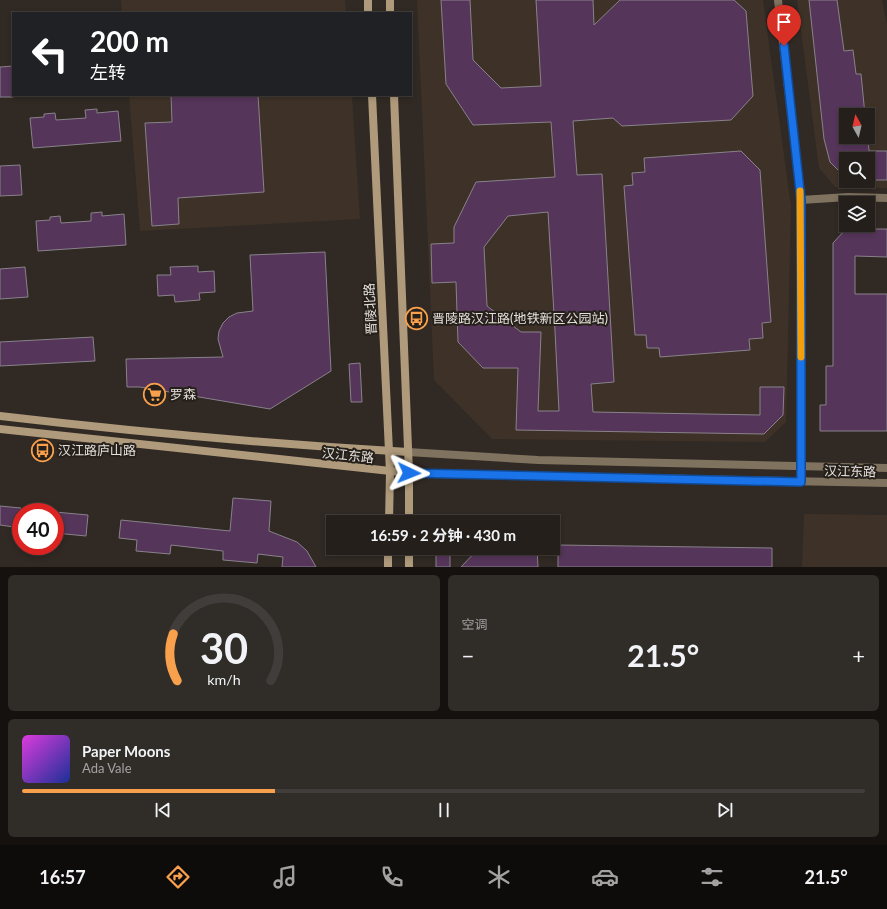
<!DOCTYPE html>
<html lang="zh">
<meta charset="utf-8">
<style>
body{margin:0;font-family:Lato,"Noto Sans SC",sans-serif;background:#302c28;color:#f1f3f6;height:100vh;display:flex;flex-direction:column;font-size:15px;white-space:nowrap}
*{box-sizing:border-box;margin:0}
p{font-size:13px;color:#a3a2a3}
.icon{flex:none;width:22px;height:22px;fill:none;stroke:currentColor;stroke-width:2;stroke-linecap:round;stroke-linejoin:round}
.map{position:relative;height:567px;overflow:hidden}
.panel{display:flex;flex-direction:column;gap:8px;padding:8px;background:#14110f;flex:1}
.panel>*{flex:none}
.guide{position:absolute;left:12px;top:12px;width:400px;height:84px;border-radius:0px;box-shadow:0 2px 6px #0003,0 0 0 1px #413d3a;background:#202124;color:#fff;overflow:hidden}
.needle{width:26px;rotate:352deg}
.fabs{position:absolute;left:839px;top:108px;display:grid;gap:8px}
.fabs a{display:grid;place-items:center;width:36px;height:36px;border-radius:0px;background:#241f1b;box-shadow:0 2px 6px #0003,0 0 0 1px #413d3a;font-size:20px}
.speed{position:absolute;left:12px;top:503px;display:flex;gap:8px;font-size:20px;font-weight:700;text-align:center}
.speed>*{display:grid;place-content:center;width:52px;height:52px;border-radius:50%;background:#241f1b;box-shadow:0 2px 6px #0003,0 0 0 1px #413d3a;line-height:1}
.speed .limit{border:6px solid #d22;background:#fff;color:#111}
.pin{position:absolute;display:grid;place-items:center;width:34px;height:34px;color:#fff;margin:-41px -17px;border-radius:50% 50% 50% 0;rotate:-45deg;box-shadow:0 0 4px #0007}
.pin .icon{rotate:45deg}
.me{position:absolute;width:44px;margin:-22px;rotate:92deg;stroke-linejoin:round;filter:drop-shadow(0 0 3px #0008)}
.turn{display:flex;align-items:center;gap:14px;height:84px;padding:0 12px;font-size:18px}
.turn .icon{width:52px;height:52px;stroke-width:2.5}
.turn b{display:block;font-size:28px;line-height:34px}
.big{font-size:30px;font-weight:700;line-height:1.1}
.panel .tile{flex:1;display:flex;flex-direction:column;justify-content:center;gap:6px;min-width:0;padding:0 14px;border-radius:6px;background:#302c28}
.panel .dial{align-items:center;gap:0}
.dial svg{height:104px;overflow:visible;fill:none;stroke:#413d3a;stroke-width:7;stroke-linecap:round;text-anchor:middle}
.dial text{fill:#f1f3f6;stroke:none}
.song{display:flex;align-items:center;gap:12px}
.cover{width:48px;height:48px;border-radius:6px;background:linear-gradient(135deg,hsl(300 70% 55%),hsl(230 70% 35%))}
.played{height:4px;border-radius:2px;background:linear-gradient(90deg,#f9a04d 30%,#413d3a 30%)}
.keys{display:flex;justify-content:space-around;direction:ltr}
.heat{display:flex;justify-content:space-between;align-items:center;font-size:22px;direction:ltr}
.panel .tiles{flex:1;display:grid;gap:8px;grid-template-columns:1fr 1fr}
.tile:last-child{grid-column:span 2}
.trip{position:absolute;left:326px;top:515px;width:234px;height:40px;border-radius:0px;background:#241f1b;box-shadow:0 2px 6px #0003,0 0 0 1px #413d3a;font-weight:700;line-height:40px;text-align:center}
.dock{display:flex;height:64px;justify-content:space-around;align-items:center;background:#0e0c0b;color:#a3a2a3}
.dock .icon{width:28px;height:28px}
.dock .on{color:#f9a04d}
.dock b{font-size:18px;color:#f1f3f6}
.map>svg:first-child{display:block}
.built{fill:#3e3228;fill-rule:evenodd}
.building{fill:#55355a;stroke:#89828a;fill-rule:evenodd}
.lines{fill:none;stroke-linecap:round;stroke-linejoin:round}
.minor{stroke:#7f725f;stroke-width:8}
.tertiary{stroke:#7f725f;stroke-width:8}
.secondary{stroke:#af9a7b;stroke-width:8}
.route-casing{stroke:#114b97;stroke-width:10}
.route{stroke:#1a73e8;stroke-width:7}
.slow{stroke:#f59e0b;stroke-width:7}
.labels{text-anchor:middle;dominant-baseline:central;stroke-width:4;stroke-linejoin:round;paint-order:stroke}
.street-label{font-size:13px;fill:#e4dfdb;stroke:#26201a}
.poi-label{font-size:13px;fill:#e4dfdb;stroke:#26201a;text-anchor:start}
</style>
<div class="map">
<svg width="887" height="567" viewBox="0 0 887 567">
<rect width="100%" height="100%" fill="#302924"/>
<g class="built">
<path d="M 121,0 L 345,0 L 346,13 L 122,13 Z"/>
<path d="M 417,0 L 763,0 L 791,207 L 786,422 L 765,442 L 492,439 L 434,380 Z"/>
<path d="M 797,0 L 882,0 L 887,25 L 887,188 L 835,187 L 819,168 ZM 846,115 L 868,115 L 868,137 L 846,137 ZM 846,159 L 868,159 L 868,181 L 846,181 Z"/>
<path d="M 129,95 L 352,95 L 360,219 L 140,231 Z"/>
<path d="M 804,514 L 887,515 L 887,567 L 802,567 Z"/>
</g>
<g class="building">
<path d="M 441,0 L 470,0 L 473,60 L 501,88 L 541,86 L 536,0 L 593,0 L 594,25 L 620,0 L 734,0 L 746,11 L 753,96 L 731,120 L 622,126 L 613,118 L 573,121 L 577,175 L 602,174 L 614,382 L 591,384 L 593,412 L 760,415 L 760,387 L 784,387 L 783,415 L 764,434 L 516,430 L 518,368 L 483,368 L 458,342 L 456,282 L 432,283 L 431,244 L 454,243 L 454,227 L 476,182 L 555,177 L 551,122 L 473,125 L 446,84 ZM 548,212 L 555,331 L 559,411 L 538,411 L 541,332 L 521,332 L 487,306 L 484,247 L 508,216 Z"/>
<path d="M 809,0 L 837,0 L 844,51 L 853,50 L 856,74 L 861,74 L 865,115 L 846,115 L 846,137 L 868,137 L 869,151 L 887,151 L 887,180 L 868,180 L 868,159 L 846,159 L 846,178 L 830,162 L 824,139 Z"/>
<path d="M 13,66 L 13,97 L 0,97 L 0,67 Z"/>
<path d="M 171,95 L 258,95 L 264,192 L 178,198 L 179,224 L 152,226 L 145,123 L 172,122 Z"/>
<path d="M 97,109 L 97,113 L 118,111 L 121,141 L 33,148 L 30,118 L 44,117 L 44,114 L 55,113 L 56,120 L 86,118 L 85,110 Z"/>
<path d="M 741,151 L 760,170 L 771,322 L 762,323 L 763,338 L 749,339 L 750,350 L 660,357 L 659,348 L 647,348 L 646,335 L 635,335 L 624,186 L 633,185 L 632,173 L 645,172 L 644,158 Z"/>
<path d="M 20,165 L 22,195 L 0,196 L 0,166 Z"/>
<path d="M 102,212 L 102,216 L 124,214 L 126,245 L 38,251 L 36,221 L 50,220 L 50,217 L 60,216 L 61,223 L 91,221 L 91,213 Z"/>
<path d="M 846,229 L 887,229 L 887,257 L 855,256 L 855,294 L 887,294 L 887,431 L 820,431 L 820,405 L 826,405 L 826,366 L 833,366 L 833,243 Z"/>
<path d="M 325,252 L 331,371 L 270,409 L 140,387 L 127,387 L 126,359 L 223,357 L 218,339 L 219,331 L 223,323 L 229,317 L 237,313 L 253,311 L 250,255 Z"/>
<path d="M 198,266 L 198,272 L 214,271 L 215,292 L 199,293 L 200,300 L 175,302 L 174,295 L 158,296 L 157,275 L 171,275 L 170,267 Z"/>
<path d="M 25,267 L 28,297 L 0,299 L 0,269 Z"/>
<path d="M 93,337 L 95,361 L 0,366 L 0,342 Z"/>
<path d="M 360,363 L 362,402 L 351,402 L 349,364 Z"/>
<path d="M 233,498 L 271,501 L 269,531 L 297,542 L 307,551 L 316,567 L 282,567 L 283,557 L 258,554 L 257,563 L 223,560 L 223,551 L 171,545 L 170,554 L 136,551 L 137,540 L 119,538 L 121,520 L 230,531 Z"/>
<path d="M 0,506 L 21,508 L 21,528 L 0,525 Z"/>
<path d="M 55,512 L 88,515 L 86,536 L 55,533 Z"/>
<path d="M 558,545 L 772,548 L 772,567 L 558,567 Z"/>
<path d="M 537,548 L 538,567 L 461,567 L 478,549 Z"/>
<rect x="436" y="551" width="14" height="16"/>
</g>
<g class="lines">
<g class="minor">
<path d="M 778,0 L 801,200 L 801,482"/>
<path d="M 801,200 L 848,197 L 887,198"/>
</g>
<g class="tertiary">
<path d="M 408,452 L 538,460 L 887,468"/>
<path d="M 409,473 L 887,483"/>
</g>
<g class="secondary">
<path d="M 368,0 L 368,13"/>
<path d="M 390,0 L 390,13"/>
<path d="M 372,95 L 390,472 L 389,522"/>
<path d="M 394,95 L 409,473 L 409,522"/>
<path d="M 0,416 C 136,432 272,444 408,452"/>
<path d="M 0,429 L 409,473"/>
<path d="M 409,548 L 409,567"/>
<path d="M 388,567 L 388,548"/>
</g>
</g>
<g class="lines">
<defs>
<path id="route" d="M 409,473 L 801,482 L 801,200 L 784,46"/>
</defs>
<use href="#route" class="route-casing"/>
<use href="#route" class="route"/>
<path class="slow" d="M 800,191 L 801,357"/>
</g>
<defs>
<symbol id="bus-ring" viewBox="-11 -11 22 22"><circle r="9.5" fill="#26201a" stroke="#f9a04d" stroke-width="1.5"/><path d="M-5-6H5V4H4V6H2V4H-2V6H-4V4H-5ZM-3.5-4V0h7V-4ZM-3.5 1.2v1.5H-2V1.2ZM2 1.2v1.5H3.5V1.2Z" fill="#f9a04d"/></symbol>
<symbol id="supermarket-ring" viewBox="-11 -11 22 22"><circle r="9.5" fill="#26201a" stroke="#f9a04d" stroke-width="1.5"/><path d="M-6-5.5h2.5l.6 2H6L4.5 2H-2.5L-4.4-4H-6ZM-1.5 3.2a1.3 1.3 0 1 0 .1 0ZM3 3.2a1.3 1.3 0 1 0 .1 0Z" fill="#f9a04d"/></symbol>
</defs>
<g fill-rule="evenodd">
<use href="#bus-ring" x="404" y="306" width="25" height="25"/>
<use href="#supermarket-ring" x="142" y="382" width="25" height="25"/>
<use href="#bus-ring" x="30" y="438" width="25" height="25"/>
</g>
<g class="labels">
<g class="street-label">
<text transform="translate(370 309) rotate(-93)">晋陵北路</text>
<text transform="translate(348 455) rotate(6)">汉江东路</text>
<text transform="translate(850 471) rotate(1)">汉江东路</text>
</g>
<g class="poi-label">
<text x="432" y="318">晋陵路汉江路(地铁新区公园站)</text>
<text x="170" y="394">罗森</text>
<text x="58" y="450">汉江路庐山路</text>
</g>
</g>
</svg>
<div class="fabs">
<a><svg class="needle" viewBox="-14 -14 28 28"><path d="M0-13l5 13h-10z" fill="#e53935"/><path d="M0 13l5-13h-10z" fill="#a3a2a3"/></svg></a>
<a><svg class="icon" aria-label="search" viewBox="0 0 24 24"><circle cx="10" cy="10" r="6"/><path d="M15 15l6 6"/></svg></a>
<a><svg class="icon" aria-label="layers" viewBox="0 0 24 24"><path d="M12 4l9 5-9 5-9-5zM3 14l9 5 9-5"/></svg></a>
</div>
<div class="speed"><div class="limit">40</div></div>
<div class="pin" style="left:784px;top:46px;background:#d93025"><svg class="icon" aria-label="arrive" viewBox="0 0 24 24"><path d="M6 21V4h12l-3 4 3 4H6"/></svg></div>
<svg class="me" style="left:409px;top:473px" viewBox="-20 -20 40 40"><path d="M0-17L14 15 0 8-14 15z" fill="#1a73e8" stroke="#fff" stroke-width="4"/></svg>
<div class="trip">16:59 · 2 分钟 · 430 m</div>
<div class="guide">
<div class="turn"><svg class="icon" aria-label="left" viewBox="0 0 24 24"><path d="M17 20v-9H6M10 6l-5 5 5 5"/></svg><div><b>200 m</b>左转</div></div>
</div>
</div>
<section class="panel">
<div class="tiles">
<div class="tile dial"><svg viewBox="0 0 100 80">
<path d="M14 69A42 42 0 1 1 86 69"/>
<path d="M14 69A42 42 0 0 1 11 33" stroke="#f9a04d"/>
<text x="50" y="56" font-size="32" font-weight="700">30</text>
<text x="50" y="72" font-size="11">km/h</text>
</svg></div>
<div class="tile"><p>空调</p>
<div class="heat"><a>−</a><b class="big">21.5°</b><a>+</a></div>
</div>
<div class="tile">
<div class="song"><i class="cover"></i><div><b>Paper Moons</b><p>Ada Vale</p></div></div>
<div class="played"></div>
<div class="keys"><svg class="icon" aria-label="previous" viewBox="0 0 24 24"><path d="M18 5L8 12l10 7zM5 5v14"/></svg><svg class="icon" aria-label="pause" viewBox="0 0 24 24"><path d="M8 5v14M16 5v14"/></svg><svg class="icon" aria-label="next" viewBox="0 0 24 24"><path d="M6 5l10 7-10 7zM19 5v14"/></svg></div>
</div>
</div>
</section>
<nav class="dock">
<b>16:57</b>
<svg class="icon on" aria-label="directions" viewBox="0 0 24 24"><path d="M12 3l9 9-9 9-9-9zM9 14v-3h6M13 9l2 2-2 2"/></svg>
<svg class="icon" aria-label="music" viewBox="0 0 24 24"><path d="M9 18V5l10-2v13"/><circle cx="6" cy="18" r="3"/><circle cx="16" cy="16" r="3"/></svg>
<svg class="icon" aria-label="phone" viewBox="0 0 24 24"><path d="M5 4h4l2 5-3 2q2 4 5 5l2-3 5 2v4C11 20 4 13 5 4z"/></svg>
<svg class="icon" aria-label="climate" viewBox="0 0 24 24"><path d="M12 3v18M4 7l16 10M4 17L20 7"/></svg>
<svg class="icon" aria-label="car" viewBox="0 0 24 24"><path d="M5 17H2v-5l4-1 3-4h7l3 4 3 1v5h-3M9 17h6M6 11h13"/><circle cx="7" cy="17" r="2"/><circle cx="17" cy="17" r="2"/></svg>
<svg class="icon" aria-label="filters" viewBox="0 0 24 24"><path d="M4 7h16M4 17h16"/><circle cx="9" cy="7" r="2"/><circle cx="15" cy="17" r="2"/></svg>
<b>21.5°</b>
</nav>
